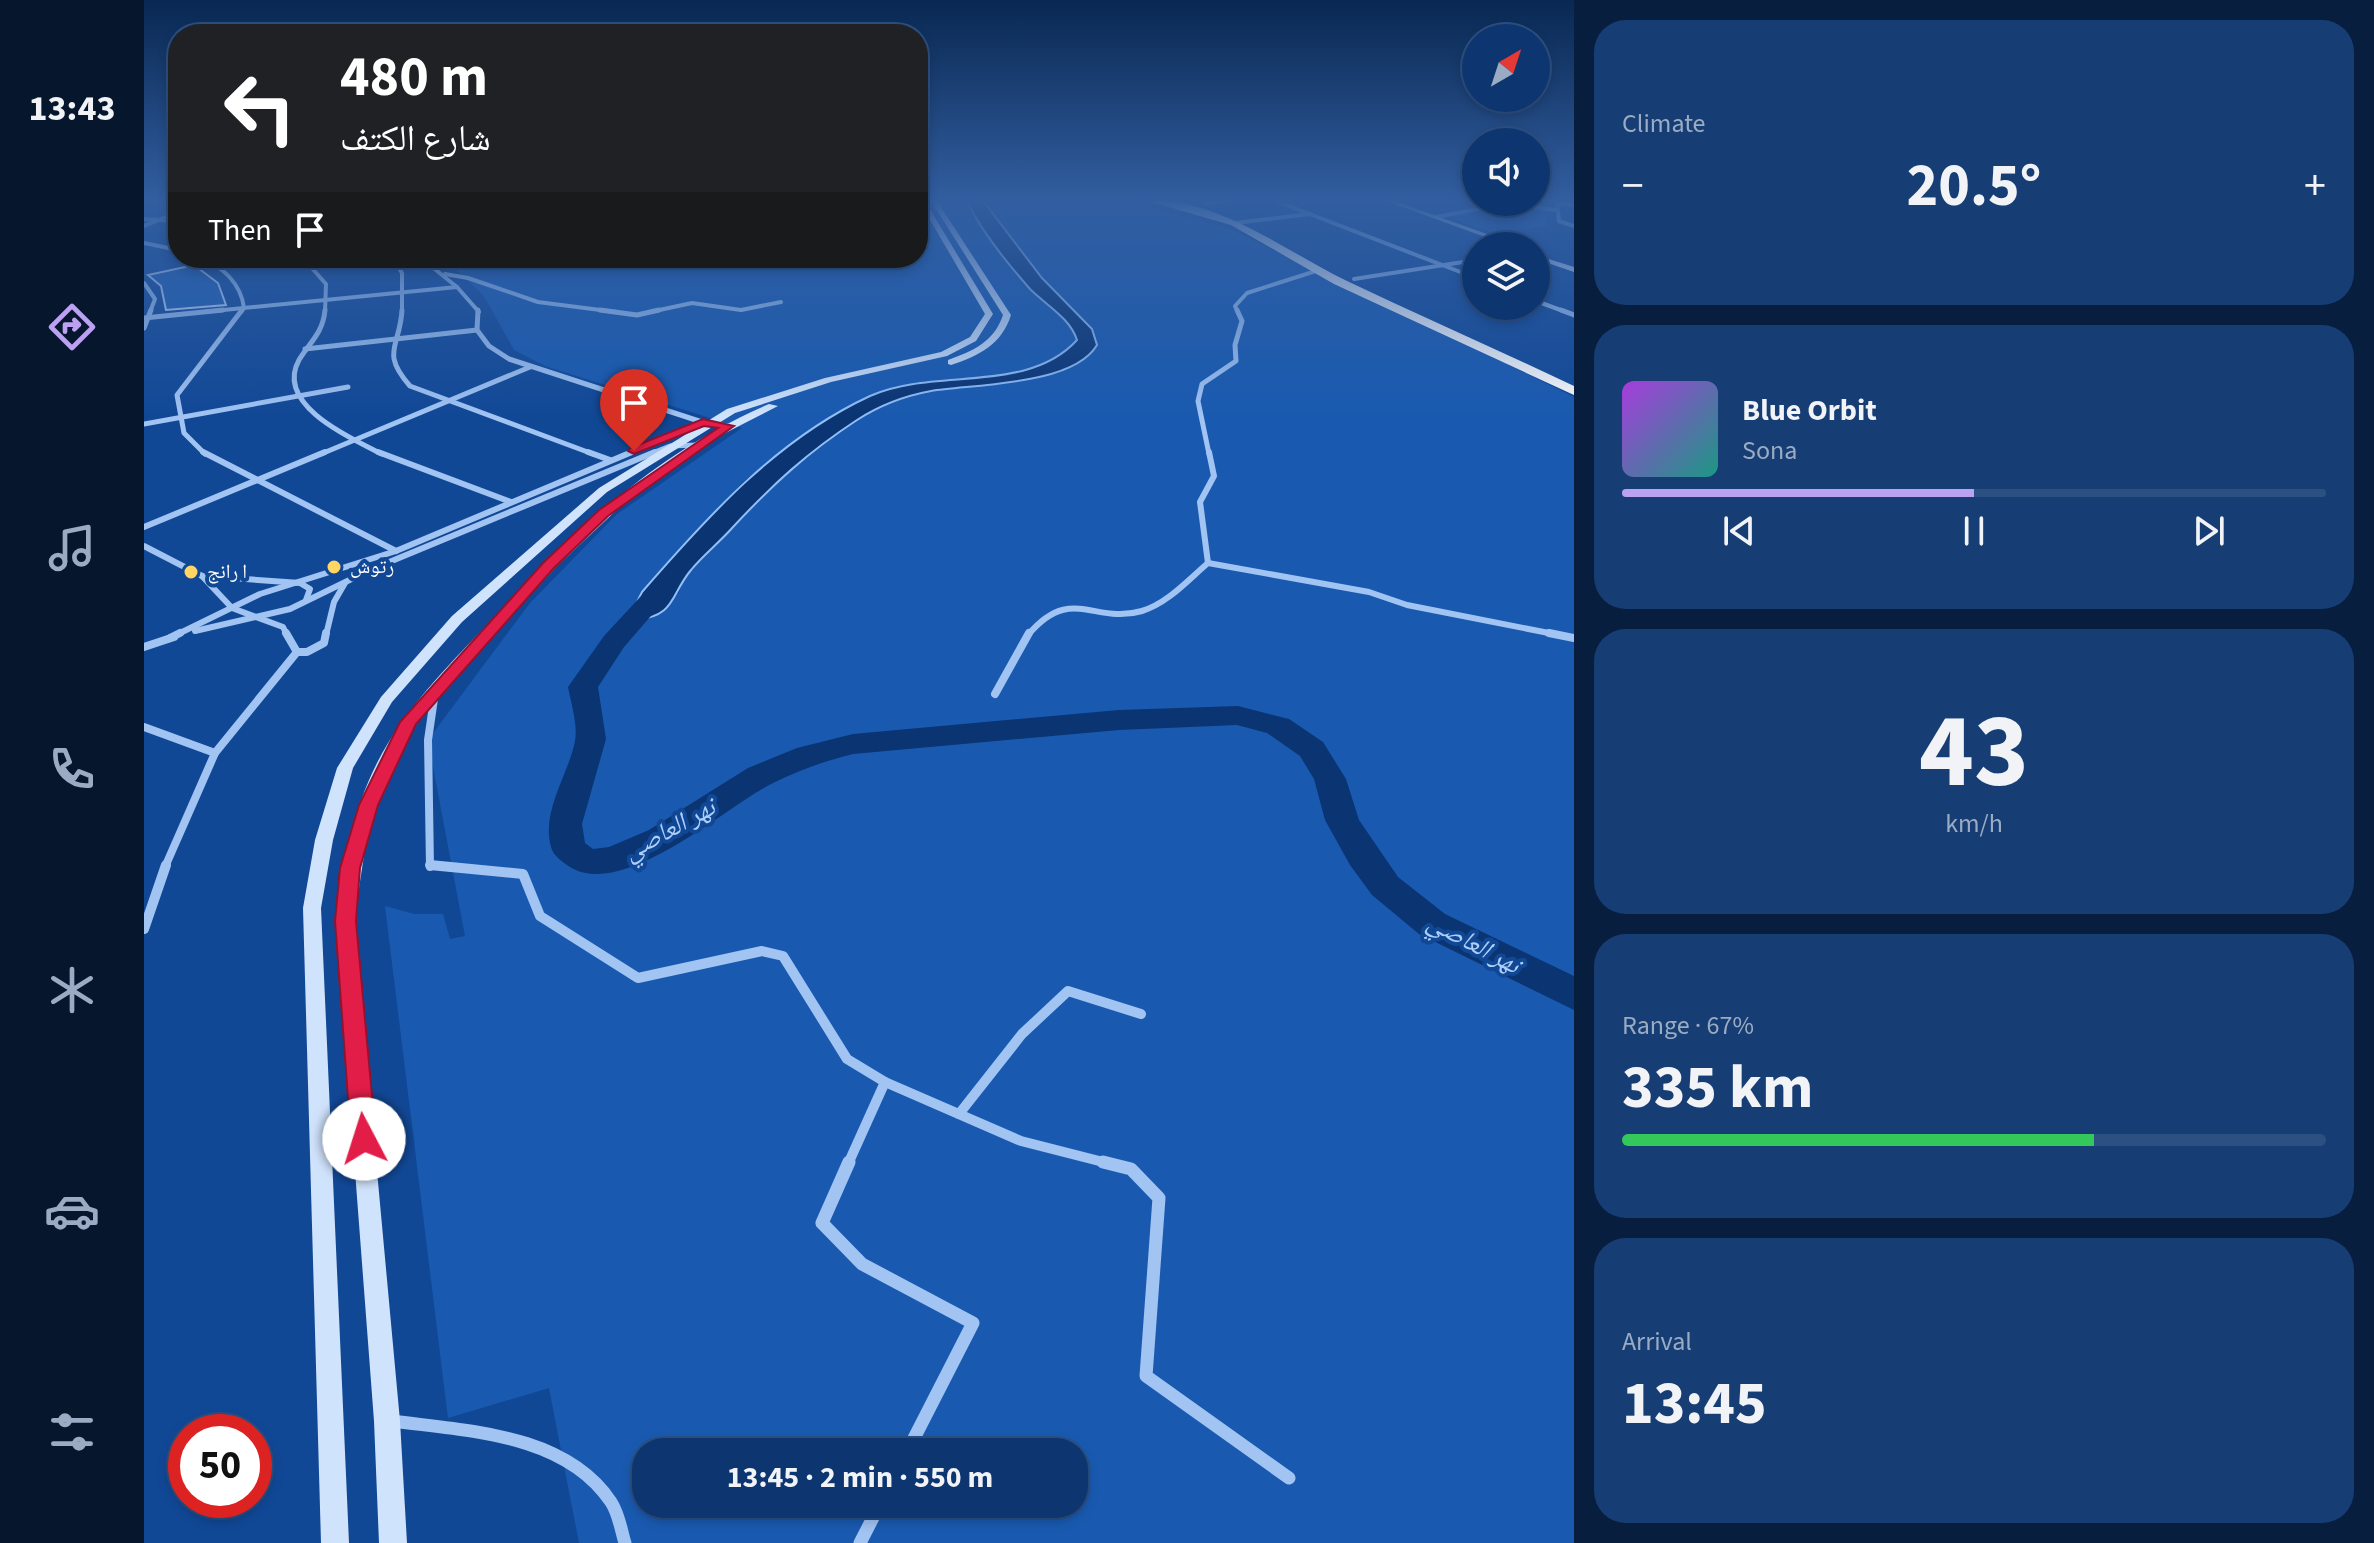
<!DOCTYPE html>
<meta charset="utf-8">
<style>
body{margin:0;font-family:"Source Sans 3","Noto Naskh Arabic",sans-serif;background:#163e75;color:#f1f3f6;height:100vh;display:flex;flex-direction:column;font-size:30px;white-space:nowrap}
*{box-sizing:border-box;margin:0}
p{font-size:26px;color:#9aabc3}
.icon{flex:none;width:44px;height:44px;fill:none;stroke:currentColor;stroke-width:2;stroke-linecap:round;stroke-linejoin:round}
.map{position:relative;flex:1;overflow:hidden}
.side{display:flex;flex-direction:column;gap:20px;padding:20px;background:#071e3e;width:800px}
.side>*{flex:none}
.guide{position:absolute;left:24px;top:24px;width:760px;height:244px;border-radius:32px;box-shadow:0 4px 12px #0003,0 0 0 2px #2d5083;background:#202124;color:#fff;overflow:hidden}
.needle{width:52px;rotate:39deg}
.buttons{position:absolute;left:1318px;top:24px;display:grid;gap:16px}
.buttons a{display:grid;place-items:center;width:88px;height:88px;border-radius:50%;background:#0d3670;box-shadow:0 4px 12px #0003,0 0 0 2px #2d5083;font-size:40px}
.speed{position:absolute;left:24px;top:1414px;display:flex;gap:16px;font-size:40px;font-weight:700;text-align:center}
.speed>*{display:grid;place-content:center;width:104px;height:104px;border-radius:50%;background:#0d3670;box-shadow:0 4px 12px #0003,0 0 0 2px #2d5083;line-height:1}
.speed .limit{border:12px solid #d22;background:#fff;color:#111}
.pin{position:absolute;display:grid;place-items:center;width:68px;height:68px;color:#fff;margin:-82px -34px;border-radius:50% 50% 50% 0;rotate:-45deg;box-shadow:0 0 8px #0007}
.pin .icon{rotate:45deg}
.me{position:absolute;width:88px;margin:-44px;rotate:355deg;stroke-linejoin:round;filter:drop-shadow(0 0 6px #0008)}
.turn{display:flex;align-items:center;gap:28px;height:168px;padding:0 40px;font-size:36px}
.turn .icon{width:104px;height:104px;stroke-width:2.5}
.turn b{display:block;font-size:56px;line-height:68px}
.then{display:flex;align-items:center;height:76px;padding:0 40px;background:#0003;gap:16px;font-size:30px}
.big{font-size:60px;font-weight:700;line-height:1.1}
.side .widget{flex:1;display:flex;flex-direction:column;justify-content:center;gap:12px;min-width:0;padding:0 28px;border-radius:32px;background:#163e75}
.side .dial{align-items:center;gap:0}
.dial b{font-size:104px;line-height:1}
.song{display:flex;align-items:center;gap:24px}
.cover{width:96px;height:96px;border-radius:12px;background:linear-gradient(135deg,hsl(280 70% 55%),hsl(170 70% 35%))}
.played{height:8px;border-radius:4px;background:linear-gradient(90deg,#bca0f2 50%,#2d5083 50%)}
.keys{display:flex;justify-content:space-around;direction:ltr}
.heat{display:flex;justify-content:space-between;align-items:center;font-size:44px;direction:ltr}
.charge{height:12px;border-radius:6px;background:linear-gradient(90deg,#34c759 67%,#2d5083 0)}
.trip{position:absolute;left:488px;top:1438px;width:456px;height:80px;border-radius:32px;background:#0d3670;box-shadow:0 4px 12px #0003,0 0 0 2px #2d5083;font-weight:700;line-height:80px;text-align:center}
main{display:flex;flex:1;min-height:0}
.dock{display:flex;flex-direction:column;width:144px;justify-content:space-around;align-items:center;background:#05162d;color:#9aabc3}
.dock .icon{width:56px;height:56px}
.dock .current{color:#bca0f2}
.dock b{font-size:36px;color:#f1f3f6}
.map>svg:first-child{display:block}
.green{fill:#195ab0;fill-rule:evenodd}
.water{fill:#0a3472;stroke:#92bff7;stroke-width:2}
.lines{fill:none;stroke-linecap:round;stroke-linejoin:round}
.river{fill:#0a3472;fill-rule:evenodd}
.building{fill:#1f5fb5;stroke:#c9dffd;stroke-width:2}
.street-far5{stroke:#a1c4f3;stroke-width:4}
.street-far4{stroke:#a1c4f3;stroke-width:5}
.street-far3{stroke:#a1c4f3;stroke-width:6}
.street-far2{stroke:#a1c4f3;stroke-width:8}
.street-far1{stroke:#a1c4f3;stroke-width:10}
.street{stroke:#a1c4f3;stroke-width:13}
.secondary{fill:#d0e3fd;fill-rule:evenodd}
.highway{fill:#fff;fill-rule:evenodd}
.route{fill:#e11d48;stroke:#92132f;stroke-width:2}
.poi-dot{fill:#ffd563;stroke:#114896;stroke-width:3}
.labels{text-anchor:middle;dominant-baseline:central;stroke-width:8;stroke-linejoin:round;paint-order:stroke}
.far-poi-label{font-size:20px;fill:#fff;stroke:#114896;text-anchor:start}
.water-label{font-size:26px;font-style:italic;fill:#adcffa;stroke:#114896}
</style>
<main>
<nav class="dock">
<b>13:43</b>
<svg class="icon current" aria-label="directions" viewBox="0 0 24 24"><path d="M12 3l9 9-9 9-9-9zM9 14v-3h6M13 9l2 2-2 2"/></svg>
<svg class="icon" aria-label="music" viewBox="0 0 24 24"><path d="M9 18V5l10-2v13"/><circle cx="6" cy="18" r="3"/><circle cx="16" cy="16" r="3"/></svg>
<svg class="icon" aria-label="phone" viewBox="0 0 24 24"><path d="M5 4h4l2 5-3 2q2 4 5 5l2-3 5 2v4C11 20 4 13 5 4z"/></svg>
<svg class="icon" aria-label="climate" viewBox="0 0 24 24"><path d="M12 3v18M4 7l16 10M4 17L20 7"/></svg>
<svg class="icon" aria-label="car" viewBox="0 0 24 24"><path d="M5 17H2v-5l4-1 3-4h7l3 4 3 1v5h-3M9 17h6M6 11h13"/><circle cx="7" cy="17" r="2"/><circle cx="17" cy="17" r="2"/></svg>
<svg class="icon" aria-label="filters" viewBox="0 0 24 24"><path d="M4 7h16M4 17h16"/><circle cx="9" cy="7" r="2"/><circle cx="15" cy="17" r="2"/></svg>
</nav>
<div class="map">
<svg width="1430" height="1543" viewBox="0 0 1430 1543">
<rect width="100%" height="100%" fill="#114896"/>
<g class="green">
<path d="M 774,201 L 823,201 C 837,231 864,263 886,289 C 902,306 925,318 933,339 C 885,393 794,370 731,394 C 711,402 610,470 595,486 C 573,508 555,532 532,553 L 534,596 C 541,566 571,548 590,526 C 641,469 708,404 787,391 C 838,383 887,382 935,361 L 935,316 L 898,278 L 839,201 L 983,201 L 1088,230 L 1430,397 L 1430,1543 L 435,1543 L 405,1388 L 304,1418 L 241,906 L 270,914 L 299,914 L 306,939 L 321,936 L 284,740 L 386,603 L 473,514 L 598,428 L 401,366 L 370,350 L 340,296 L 314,271 L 292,258 L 774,258 ZM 502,1452 L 930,1452 L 930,1504 L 502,1504 Z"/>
<path d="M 1361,207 L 1403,211 L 1403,226 L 1348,233 L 1305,217 Z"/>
</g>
<path class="water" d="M 823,201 L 839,201 L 898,278 L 948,329 L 953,345 C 929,386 828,384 787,391 C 760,396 736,405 713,420 C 664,452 629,484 589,527 C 576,542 559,555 547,570 C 526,595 532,616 492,620 L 488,612 L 498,592 C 564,516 633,439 726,396 C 790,367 883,395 933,340 C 926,318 902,305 886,289 C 864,264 837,231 823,201 Z"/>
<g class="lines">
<path class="river" d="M 519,579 L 532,587 L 480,647 L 454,687 L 462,739 L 438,824 L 441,843 L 449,849 L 465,847 L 505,830 L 604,768 L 653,748 L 709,734 L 975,710 L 1094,706 L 1145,719 L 1179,742 L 1202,779 L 1215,820 L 1254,877 L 1301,914 L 1430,976 L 1430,1010 L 1275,934 L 1228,895 L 1206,865 L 1181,820 L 1170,779 L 1156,756 L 1123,733 L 1093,725 L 975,730 L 709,754 C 681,761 655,770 629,783 C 582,806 476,904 423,865 C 416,860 410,856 407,847 C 397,811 424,776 431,741 C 434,725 427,703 424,687 L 460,636 L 510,582 Z"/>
</g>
<path class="building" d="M 50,265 L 74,283 L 82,305 L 22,310 L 17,286 L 4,275 Z"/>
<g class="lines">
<g class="street-far5">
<path d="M 1132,201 L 1332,278"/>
<path d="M 1413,201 L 1415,221 L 1430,226"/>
<path d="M 1062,203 L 1082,201"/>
<path d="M 1358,203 L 1412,210"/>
<path d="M 1413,203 L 1430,205"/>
<path d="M 1292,217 L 1361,204"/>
<path d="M 0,219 L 34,221"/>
<path d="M 1091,223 L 1166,214"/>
<path d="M 0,226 L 34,212"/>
<path d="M 0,243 L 34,250"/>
<path d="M 56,258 C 79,266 97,284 100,308 L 97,312"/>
<path d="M 159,258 L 182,284 L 181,312"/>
<path d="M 249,258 L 258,273 L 258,312"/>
<path d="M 277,258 L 313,287 L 335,312"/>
<path d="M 301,274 L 324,278 L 394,302 L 472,312"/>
<path d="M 1210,279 L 1332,260"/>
<path d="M 0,283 L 11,299 L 6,312"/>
<path d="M 1392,301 L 1422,312"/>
<path d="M 59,312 L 313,287"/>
<path d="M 506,312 L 548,303 L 597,310 L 637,302"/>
<path d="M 1094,312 L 1091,306 L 1103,293 L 1175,270"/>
</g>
<g class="street-far4">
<path d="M 181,310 C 179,333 166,342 155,360 C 130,405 208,439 238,454"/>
<path d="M 258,310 C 256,347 236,352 266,386 L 449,454"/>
<path d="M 334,310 L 333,330 L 345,346 L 365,359 L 558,422"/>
<path d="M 456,310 L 493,315 L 515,310"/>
<path d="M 1417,310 L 1430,315"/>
<path d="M 0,318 L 79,310"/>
<path d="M 0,328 L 7,310"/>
<path d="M 161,349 L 333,330"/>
<path d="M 0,424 L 204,387"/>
<path d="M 61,454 L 40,433 L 33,395 L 98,310"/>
<path d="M 177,454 L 386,367"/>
<path d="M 483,454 L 559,422 L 584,426"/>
<path d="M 506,454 L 526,446 L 553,445"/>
<path d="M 1065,454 L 1054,401 L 1058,384 L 1092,361 L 1091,345 L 1098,321 L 1093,310"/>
</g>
<g class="street-far3">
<path d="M 59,452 L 252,551"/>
<path d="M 234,452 L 367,502"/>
<path d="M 444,452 L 466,460"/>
<path d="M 0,527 L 181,452"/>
<path d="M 0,546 L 58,576 L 156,583 L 166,589 L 162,600"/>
<path d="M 1064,563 L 1056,502 L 1070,476 L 1065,452"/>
<path d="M 58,576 L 88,608 L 139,627 L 143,635"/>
<path d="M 51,631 L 146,609 L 226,570 L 511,452"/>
<path d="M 32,635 L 116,594 L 252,551 L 488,452"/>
<path d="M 182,635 L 190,602 L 201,583"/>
<path d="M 884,635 C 927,584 950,625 998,611 C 1024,603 1044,580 1064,563 L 1225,592 L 1263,605 L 1415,635"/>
</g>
<g class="street-far2">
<path d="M 1405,633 L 1430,638"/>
<path d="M 26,638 L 36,633"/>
<path d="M 0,647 L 30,637"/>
<path d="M 153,652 L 163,652 L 180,643 L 182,633"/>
<path d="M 851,694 L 885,633"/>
<path d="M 0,727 L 71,753"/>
<path d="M 21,867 L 71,753 L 153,652 L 142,633"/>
<path d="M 286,867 L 284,740 L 291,692"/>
</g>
<g class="street-far1">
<path d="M 286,865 L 379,874 L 396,916 L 494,978 L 618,951 L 639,956 L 703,1059 L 741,1082 L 704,1164"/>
<path d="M 0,929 L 22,865"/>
<path d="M 741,1082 L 877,1141 L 967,1164"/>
<path d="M 815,1114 L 878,1034 L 924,991 L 997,1014"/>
</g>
<g class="street">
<path d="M 705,1162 L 678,1223 L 718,1264 L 829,1323 L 763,1452"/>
<path d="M 959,1162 L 987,1169 L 1015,1198 L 1002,1376 L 1145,1478"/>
<path d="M 248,1421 C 322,1431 421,1433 467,1502 C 475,1514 477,1530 481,1543"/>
<path d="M 716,1543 L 736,1504"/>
</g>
<g class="secondary">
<path d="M 775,201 L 781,201 L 849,314 L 832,341 L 803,356 L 687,382 L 591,413 L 463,492 L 318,622 L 248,702 L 209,768 L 189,840 L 177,908 L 205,1543 L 177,1543 L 159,908 L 171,840 L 193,768 L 237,697 L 308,616 L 455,488 L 583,409 L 681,378 L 797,352 L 826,337 L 841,314 Z"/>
<path d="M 787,201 L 793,201 L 867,315 C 858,344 835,356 807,365 L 804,364 L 804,360 C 829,351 850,342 859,315 Z"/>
<path d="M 1242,201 L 1250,201 L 1377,246 L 1366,246 Z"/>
<path d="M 1392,255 L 1430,267 L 1430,272 L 1392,259 Z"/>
<path d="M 625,404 L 634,406 L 552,448 L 479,504 L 412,567 L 290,700 L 259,743 L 237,791 L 222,842 L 210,921 L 256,1421 L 263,1543 L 235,1543 L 230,1421 L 192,921 C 198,867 208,812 233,763 C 260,710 301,669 342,626 C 430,533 505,456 625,404 Z"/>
</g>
<path class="highway" d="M 1004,201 C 1071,196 1143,252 1201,280 C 1277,316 1354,350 1430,386 L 1430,395 L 1190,284 L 1087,225 Z"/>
</g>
<linearGradient id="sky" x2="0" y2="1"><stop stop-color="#092852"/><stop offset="0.48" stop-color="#325ea0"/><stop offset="1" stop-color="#325ea0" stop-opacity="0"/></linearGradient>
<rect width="1430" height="417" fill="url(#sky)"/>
<path class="route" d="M 559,419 L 590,426 L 464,516 L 409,569 L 272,724 L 234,805 L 216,868 L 212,921 L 232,1139 L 228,1148 L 220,1151 L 211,1148 L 207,1139 L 191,921 L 196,868 L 215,805 L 256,722 L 399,563 L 455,510 L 574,428 L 560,426 L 490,454 L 484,451 L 486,448 Z"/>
<g class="poi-dot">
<circle cx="190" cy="567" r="8"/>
<circle cx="47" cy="572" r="8"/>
</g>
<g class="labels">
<g class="far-poi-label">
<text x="206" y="567">رتوش</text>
<text x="63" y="572">ا رانج</text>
</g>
<g class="water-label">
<text transform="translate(525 829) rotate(-29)">نهر العاصي</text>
<text transform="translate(1330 943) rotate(28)">نهر العاصي</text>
</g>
</g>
</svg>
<div class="buttons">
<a><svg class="needle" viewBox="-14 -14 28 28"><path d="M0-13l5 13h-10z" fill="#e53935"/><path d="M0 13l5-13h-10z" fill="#9aabc3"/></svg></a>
<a><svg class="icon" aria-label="sound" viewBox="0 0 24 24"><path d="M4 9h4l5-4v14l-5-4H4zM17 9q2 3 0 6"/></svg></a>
<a><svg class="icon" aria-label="layers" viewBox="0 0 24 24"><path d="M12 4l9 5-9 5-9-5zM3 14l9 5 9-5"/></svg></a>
</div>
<div class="speed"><div class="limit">50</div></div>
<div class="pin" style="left:490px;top:451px;background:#d93025"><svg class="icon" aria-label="arrive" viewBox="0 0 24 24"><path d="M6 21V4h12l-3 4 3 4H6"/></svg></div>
<svg class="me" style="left:220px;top:1139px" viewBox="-20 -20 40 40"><circle r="19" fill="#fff"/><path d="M0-13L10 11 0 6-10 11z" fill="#e11d48"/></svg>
<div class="trip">13:45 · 2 min · 550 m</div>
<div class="guide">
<div class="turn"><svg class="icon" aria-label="left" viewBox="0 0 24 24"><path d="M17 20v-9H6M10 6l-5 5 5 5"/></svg><div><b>480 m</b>شارع الكتف</div></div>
<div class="then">Then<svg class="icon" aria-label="arrive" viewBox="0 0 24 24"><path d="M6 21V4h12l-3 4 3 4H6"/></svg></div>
</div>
</div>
<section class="side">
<div class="widget"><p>Climate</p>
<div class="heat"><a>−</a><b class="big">20.5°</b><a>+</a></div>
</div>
<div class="widget">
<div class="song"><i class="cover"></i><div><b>Blue Orbit</b><p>Sona</p></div></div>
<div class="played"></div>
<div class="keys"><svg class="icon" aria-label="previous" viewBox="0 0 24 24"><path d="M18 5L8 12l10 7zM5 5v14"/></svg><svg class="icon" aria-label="pause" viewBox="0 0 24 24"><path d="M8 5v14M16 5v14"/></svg><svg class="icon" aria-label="next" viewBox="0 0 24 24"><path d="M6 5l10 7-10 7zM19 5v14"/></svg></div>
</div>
<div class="widget dial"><b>43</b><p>km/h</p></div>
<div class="widget"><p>Range · 67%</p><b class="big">335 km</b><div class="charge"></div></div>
<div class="widget"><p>Arrival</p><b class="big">13:45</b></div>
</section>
</main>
